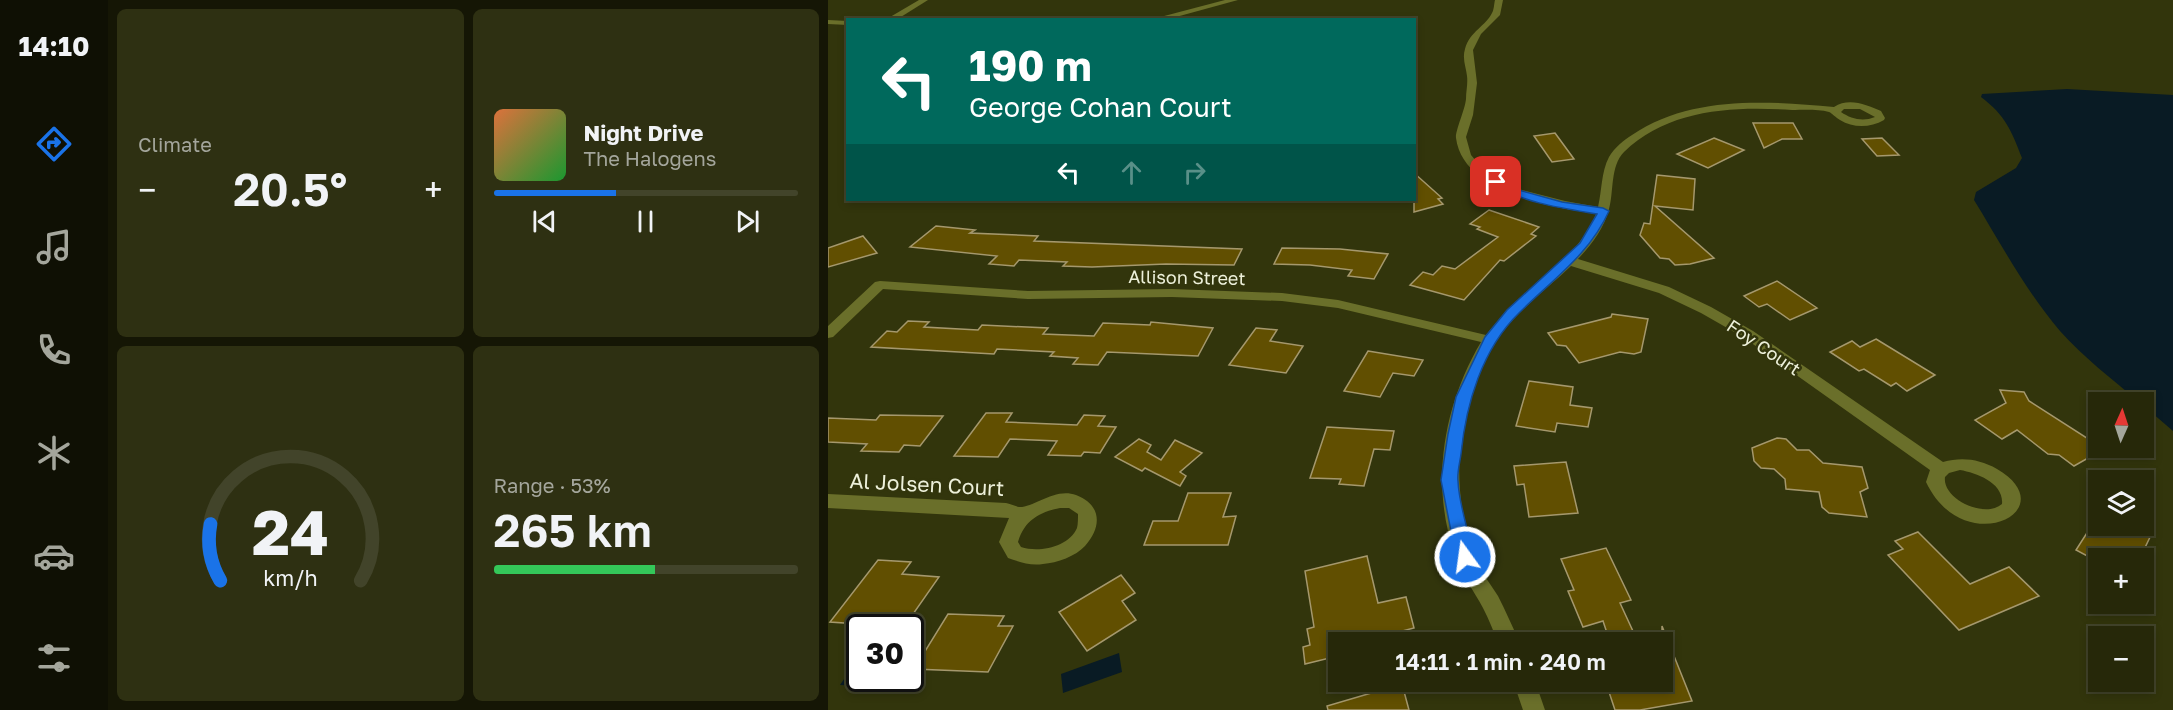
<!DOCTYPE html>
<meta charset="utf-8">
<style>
body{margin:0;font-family:"Golos Text",sans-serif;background:#2e3012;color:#f1f3f6;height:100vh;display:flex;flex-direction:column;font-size:22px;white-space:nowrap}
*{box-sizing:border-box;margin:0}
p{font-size:20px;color:#a4a69c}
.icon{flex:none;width:33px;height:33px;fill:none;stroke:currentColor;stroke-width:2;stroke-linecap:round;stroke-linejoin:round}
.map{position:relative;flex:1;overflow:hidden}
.side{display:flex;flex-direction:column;gap:9px;padding:9px;background:#151605;width:720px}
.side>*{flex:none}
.banner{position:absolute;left:18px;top:18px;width:570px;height:183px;border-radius:0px;box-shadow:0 3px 9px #0003,0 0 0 2px #42442a;background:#00695c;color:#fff;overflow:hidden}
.needle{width:39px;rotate:3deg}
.controls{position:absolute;left:1260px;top:392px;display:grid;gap:12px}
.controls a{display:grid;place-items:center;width:66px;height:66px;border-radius:0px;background:#262809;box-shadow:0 3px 9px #0003,0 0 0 2px #42442a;font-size:30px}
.speed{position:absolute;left:18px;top:614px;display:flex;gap:12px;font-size:30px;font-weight:700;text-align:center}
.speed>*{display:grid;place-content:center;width:78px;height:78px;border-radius:50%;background:#262809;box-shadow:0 3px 9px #0003,0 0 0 2px #42442a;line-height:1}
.speed .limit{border:3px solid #111;border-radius:9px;background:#fff;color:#111}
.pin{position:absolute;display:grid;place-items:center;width:51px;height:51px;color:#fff;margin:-26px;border-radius:12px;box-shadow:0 3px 9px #0006}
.me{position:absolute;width:66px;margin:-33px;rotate:346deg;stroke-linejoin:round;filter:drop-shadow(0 0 4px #0008)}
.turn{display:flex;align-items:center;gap:21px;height:126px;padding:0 24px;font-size:27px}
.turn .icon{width:78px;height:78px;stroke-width:2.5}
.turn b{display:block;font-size:42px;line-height:51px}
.lanes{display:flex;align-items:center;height:57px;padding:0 24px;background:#0003;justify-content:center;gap:30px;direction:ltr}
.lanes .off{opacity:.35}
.big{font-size:45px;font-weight:600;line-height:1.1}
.side .tile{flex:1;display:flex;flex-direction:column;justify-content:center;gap:9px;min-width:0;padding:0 21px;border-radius:9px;background:#2e3012}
.side .dial{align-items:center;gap:0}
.dial svg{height:156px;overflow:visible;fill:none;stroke:#42442a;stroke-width:7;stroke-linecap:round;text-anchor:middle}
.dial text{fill:#f1f3f6;stroke:none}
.song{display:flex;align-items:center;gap:18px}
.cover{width:72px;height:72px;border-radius:9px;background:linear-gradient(135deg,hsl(20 70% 55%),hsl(130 70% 35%))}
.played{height:6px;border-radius:3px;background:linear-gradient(90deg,#1a73e8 40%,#42442a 40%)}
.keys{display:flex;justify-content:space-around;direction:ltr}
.heat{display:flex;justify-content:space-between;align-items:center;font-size:33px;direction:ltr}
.charge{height:9px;border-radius:4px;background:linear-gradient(90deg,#34c759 53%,#42442a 0)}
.side .tiles{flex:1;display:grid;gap:9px;grid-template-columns:repeat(2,1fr)}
.trip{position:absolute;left:500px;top:632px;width:345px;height:60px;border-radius:0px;background:#262809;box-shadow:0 3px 9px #0003,0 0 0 2px #42442a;font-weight:600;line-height:60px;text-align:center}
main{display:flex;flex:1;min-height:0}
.tabs{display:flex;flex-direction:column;width:108px;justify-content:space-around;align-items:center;background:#0f1004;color:#a4a69c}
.tabs .icon{width:42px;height:42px}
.tabs .current{color:#1a73e8}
.tabs b{font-size:27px;color:#f1f3f6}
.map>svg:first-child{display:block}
.water{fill:#091b24}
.building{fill:#614f01;stroke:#a5986d;stroke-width:1.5}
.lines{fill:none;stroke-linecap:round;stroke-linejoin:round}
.minor{fill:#6a6f2a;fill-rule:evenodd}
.route{fill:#1a73e8;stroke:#114b97;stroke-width:1.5}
.labels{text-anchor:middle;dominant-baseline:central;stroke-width:5;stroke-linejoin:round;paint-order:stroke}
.street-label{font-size:18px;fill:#edf0da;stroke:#32350c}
.near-street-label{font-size:21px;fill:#edf0da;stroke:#32350c}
</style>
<main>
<nav class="tabs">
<b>14:10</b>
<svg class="icon current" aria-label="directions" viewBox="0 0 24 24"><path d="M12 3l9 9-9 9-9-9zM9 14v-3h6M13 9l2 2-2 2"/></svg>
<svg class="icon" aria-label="music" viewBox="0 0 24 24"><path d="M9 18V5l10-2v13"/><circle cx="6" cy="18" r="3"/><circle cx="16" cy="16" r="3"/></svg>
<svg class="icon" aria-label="phone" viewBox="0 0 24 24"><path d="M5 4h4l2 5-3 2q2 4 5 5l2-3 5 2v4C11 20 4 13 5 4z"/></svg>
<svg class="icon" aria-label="climate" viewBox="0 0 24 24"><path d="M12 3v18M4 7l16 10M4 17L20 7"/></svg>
<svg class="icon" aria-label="car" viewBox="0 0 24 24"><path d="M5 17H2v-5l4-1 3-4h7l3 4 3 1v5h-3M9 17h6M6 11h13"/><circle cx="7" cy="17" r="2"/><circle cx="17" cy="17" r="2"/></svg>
<svg class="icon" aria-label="filters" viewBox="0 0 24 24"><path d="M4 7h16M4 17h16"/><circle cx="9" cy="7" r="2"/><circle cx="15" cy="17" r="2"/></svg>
</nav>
<section class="side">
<div class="tiles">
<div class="tile"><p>Climate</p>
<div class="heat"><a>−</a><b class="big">20.5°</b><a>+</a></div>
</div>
<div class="tile">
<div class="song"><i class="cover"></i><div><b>Night Drive</b><p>The Halogens</p></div></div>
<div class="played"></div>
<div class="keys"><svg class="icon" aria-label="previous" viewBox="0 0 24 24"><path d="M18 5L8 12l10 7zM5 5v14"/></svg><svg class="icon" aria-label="pause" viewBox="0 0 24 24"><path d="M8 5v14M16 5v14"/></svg><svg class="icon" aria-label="next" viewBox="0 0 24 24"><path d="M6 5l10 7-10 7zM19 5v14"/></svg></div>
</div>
<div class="tile dial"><svg viewBox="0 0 100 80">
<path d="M14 69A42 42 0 1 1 86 69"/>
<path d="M14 69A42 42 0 0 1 9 40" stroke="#1a73e8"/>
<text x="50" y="56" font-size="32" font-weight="700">24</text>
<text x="50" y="72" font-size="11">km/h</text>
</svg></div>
<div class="tile"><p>Range · 53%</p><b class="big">265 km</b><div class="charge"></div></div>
</div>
</section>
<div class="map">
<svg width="1345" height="710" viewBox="0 0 1345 710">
<rect width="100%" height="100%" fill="#32350c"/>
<g class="water">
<path d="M 1239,89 L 1345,95 L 1345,431 L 1316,406 L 1316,402 L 1311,402 C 1284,379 1255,357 1232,331 C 1198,291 1173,244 1146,200 L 1148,192 L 1188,168 L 1194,158 C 1183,130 1178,116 1153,97 L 1154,94 Z"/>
<path d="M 291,653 L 294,672 L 235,693 L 233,674 Z"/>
<path d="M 31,657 L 32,678 L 41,678 L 35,686 L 12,685 Z"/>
</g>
<g class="building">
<path d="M 925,123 L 965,123 L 974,139 L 954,139 L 936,148 Z"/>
<path d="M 727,133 L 746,159 L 724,162 L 706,136 Z"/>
<path d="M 886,138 L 916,150 L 880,168 L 849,154 Z"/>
<path d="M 1054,138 L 1071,155 L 1049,156 L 1034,139 Z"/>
<path d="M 586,173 L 614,198 L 610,199 L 615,204 L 586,212 Z"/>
<path d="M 829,175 L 867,179 L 865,210 L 827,206 L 886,258 L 862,264 L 847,265 L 841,259 L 832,258 L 812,235 L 816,223 L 822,224 Z"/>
<path d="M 661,210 L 711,227 L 703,234 L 708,236 L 676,261 L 672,260 L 636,300 L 582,285 L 595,272 L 605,275 L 614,266 L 627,269 L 670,237 L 649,229 L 652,227 L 642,224 Z"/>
<path d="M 108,226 L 147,230 L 142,233 L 210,236 L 206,241 L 414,249 L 406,265 L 338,264 L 264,267 L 235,266 L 239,262 L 191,260 L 186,266 L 161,264 L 169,256 L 82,247 Z"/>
<path d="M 35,236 L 49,253 L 0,267 L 0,248 Z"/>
<path d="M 454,248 L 512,249 L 560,254 L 546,279 L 520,276 L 524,270 L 482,265 L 446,264 Z"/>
<path d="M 949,281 L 989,308 L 962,320 L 939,304 L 931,307 L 916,296 Z"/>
<path d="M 784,314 L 820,319 L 813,352 L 806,354 L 792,352 L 751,363 L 738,346 L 729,345 L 720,333 L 783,317 Z"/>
<path d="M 80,321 L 101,322 L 96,327 L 150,330 L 154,325 L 220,328 L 215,334 L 266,336 L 275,323 L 322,325 L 323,322 L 385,328 L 370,356 L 279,352 L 270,365 L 245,364 L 250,358 L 222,356 L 226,352 L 169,349 L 166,354 L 43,347 L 59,331 L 69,332 Z"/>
<path d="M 428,328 L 449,330 L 442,341 L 475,346 L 458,373 L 401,365 Z"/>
<path d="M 1048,339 L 1107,375 L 1079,391 L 1068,383 L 1063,386 L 1036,369 L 1031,371 L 1002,352 L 1024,341 L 1032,347 Z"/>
<path d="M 540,351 L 595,360 L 586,376 L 565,373 L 552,397 L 516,391 Z"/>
<path d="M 701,381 L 745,387 L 742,405 L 764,408 L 760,427 L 729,423 L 727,432 L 688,426 Z"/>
<path d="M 1172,390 L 1196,392 L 1201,401 L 1276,449 L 1246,466 L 1231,455 L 1220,454 L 1189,430 L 1174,439 L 1147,420 L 1178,403 Z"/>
<path d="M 158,413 L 184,413 L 178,422 L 249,425 L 256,415 L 277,416 L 270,426 L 288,427 L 272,453 L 256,452 L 253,456 L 220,455 L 229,441 L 182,439 L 170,457 L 126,456 Z"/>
<path d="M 52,415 L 115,416 L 92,446 L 76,445 L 71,452 L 33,451 L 39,444 L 0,442 L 0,418 L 48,420 Z"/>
<path d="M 499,427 L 566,431 L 562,450 L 546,449 L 536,486 L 511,484 L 513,479 L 482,478 Z"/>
<path d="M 949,438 L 958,439 L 969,450 L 981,450 L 995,463 L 1034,467 L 1040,488 L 1032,492 L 1039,517 L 1001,513 L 994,507 L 991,492 L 958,489 L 957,479 L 946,469 L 933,468 L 926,461 L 924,448 Z"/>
<path d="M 311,439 L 323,445 L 319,452 L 333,460 L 347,440 L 374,453 L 352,472 L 358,476 L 352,486 L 317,468 L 314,471 L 287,457 Z"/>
<path d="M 738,462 L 750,513 L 701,517 L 696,484 L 689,485 L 686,466 Z"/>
<path d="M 360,493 L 403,493 L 395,517 L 408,516 L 400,545 L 316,545 L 325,521 L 350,521 Z"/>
<path d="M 1264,525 L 1303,525 L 1323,535 L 1312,558 L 1263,558 L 1248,550 Z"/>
<path d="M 1090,532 L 1142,584 L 1181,567 L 1211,596 L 1131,630 L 1060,555 L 1075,549 L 1067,541 Z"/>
<path d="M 778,548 L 803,600 L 792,603 L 810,642 L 782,642 L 775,621 L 755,627 L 740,591 L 746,590 L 733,559 Z"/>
<path d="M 539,556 L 550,603 L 578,597 L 586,628 L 547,638 L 547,642 L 510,642 L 510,656 L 477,664 L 475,647 L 482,645 L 479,629 L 486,627 L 477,571 Z"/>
<path d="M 50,560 L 83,562 L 74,574 L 111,577 L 76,627 L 2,622 Z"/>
<path d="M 293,575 L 307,593 L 294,601 L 308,620 L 259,651 L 231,612 Z"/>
<path d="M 120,614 L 176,616 L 170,626 L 185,626 L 160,672 L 86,669 Z"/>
<path d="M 834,626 L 864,701 L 812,710 L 787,710 L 779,686 L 795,683 L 794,681 L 834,681 Z"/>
<path d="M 574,684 L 581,710 L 500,710 L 499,706 Z"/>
</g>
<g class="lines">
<g class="minor">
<path d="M 91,0 L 100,0 L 68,20 L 57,20 Z"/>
<path d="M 397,0 L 410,0 L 337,20 L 321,20 Z"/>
<path d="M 667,0 L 675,0 L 672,15 L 653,34 L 645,50 L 649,83 L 645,115 L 638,137 L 643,155 L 654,168 L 673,180 L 694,190 L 737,201 L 770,207 C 774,191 773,172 781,157 C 786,148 796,140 804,135 C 863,95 939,101 1006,107 C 1021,97 1039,105 1053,111 L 1057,118 L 1056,120 C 1042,128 1025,128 1012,120 C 1008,118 1004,113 1001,112 C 990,109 975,110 964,110 C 905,106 840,109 796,152 C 782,166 786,192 781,209 C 776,229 763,245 750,259 L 841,287 L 883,307 L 925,331 L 1115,462 C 1134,457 1151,459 1169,469 C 1239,510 1136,562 1098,482 L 1102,470 L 915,337 L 873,313 L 831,293 L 743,266 C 718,290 688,311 669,340 C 628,401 620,489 647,557 C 652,571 662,583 670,596 C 678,611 684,627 692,642 L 670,642 C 665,631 661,619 655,608 C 646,591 633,574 627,555 C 602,485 615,406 653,342 L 510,308 L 454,301 L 344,297 L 200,299 L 55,289 L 5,337 L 0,338 L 0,326 L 47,282 L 52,281 L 200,291 L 344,289 L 454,293 L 510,300 L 658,335 C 690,294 749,262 768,214 C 725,207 635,193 628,138 C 627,131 637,110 638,99 C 638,91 640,84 639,76 C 638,67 634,59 637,49 C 642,31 658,26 664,13 C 666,10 666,4 667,0 ZM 1016,109 L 1032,109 L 1047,117 C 1035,122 1023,119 1013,112 ZM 1132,470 C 1149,473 1176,483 1174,504 C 1157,519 1114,499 1117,477 L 1121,473 Z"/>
<path d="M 0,20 L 20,21 L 20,25 L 0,24 Z"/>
<path d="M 0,494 L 178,503 C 182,504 187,506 191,507 C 205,508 227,487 248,495 C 274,505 274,527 257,546 C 248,556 229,563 215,564 C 202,566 192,562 180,558 L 171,542 L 181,518 L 0,508 ZM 232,508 L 241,508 L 250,514 C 250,518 250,524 249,528 C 241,547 211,553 193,547 L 190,542 C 196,521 211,512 232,508 Z"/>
<path d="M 685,681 L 707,681 L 717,710 L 695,710 Z"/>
</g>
</g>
<path class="route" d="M 668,179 L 687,189 L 734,202 L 775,208 L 781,211 C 762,254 723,281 691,313 C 654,349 638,404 633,454 C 632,462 629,472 630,481 C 631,506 641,532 646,557 L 643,562 L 637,564 L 631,562 L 628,557 L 613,480 L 620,434 L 628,397 L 657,337 L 679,310 L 752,243 L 769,214 C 733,208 696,203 664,184 L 664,180 Z"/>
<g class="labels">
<g class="street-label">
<text transform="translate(359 277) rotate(1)">Allison Street</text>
<text transform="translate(936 347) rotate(34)">Foy Court</text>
</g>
<g class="near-street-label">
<text transform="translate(99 484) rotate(3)">Al Jolsen Court</text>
</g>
</g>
</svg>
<div class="controls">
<a><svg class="needle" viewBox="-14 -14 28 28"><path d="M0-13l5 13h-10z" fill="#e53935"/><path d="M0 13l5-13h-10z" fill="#a4a69c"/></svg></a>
<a><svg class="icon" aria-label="layers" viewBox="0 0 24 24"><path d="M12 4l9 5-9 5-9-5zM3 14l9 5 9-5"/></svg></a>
<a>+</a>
<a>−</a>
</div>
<div class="speed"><div class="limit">30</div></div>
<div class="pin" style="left:668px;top:182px;background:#d93025"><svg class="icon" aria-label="arrive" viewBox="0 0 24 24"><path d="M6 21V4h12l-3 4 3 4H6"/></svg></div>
<svg class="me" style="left:637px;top:557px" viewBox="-20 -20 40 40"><circle r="17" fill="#1a73e8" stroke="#fff" stroke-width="3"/><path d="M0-11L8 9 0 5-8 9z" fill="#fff"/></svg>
<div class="trip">14:11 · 1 min · 240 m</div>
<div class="banner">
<div class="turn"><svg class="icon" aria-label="left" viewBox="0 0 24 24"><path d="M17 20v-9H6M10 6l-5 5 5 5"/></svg><div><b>190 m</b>George Cohan Court</div></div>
<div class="lanes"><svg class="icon" aria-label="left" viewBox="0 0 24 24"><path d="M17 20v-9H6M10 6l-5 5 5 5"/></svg><svg class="icon off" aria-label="ahead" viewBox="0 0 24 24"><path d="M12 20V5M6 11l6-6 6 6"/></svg><svg class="icon off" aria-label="right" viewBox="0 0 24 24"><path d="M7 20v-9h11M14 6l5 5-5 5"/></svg></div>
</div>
</div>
</main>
